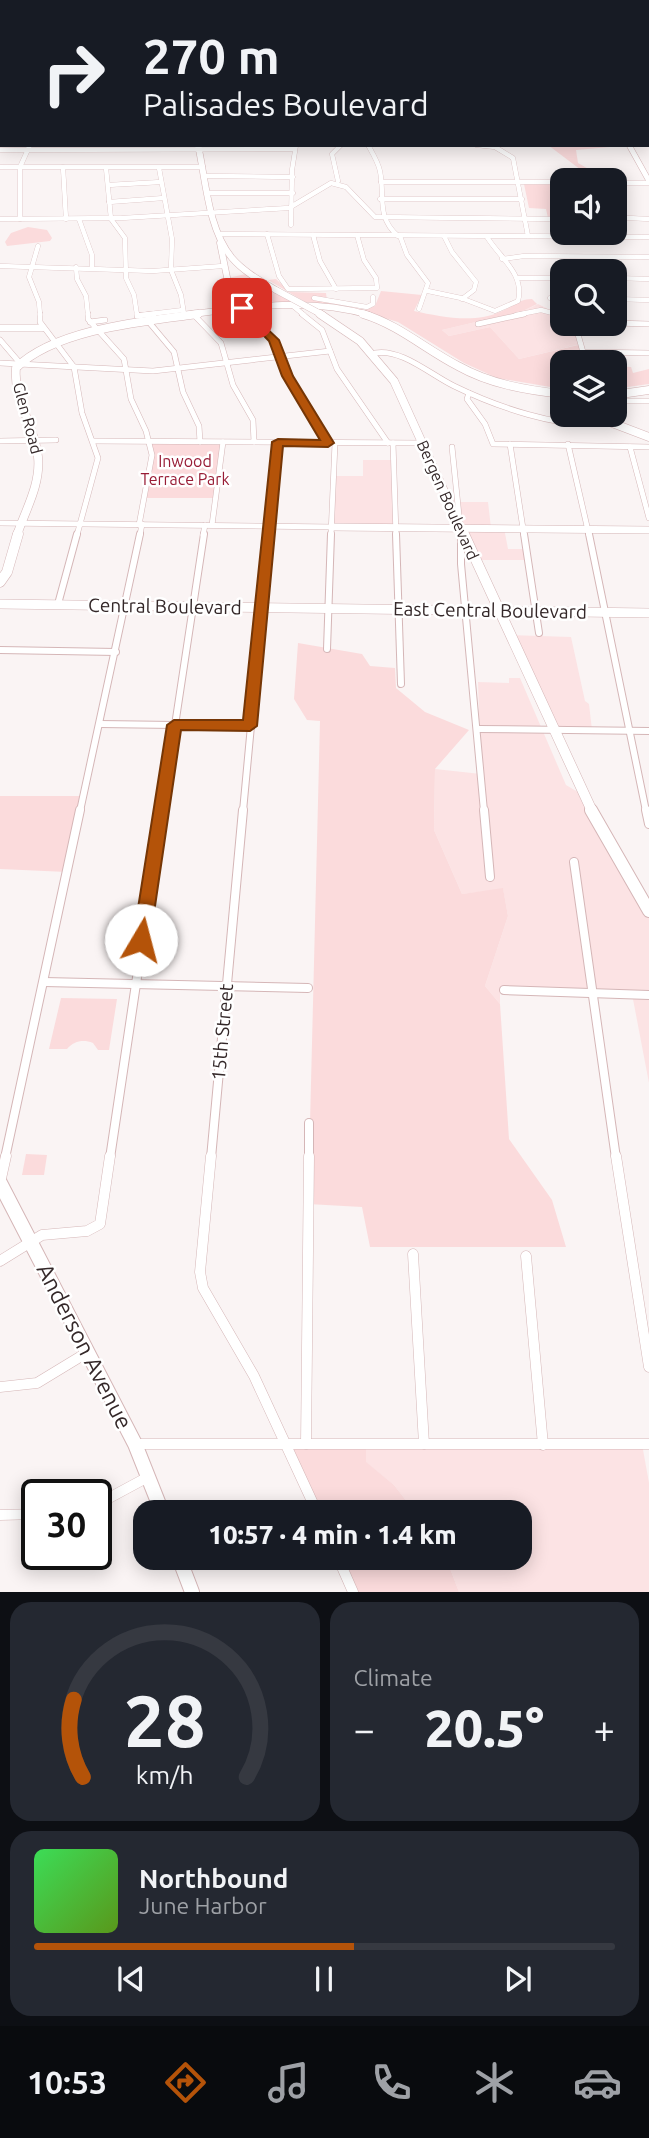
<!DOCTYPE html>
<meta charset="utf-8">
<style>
body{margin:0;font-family:Ubuntu,sans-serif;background:#242831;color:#f1f3f6;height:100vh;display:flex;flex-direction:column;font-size:26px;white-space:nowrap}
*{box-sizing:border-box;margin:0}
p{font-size:23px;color:#9ea1a6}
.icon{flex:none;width:38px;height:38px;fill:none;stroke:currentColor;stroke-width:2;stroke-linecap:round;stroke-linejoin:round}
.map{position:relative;height:1592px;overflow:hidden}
.sheet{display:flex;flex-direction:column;gap:10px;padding:10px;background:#0d0f14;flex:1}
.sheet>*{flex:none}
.hud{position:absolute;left:0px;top:0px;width:649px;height:147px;box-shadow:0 4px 18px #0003;background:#171b24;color:#f1f3f6;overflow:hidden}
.tools{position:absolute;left:550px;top:168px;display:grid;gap:14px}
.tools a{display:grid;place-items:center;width:77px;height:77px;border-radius:14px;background:#171b24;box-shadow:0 4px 18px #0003;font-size:35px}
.speed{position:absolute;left:21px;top:1479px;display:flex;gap:14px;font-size:35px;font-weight:700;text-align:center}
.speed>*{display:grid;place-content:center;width:91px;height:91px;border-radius:50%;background:#171b24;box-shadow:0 4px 18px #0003;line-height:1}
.speed .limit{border:4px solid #111;border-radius:10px;background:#fff;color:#111}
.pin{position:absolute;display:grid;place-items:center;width:60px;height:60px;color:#fff;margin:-30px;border-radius:14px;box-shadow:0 4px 10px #0006}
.me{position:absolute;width:77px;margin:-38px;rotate:8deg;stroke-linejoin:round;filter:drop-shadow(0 0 5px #0008)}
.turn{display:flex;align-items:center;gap:24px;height:147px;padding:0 28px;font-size:32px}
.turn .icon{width:91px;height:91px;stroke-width:2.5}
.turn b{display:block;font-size:49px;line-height:60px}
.big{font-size:52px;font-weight:800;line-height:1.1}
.sheet .widget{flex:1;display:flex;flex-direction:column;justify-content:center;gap:10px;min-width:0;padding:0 24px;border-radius:21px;background:#242831}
.sheet .dial{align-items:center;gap:0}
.dial svg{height:182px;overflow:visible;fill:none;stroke:#363941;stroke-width:7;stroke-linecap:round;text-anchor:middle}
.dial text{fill:#f1f3f6;stroke:none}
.song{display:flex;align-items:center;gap:21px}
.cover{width:84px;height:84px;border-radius:10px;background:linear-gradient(135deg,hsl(130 70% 55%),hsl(90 70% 35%))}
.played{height:7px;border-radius:4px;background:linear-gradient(90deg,#b45309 55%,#363941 55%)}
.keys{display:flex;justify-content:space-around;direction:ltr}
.heat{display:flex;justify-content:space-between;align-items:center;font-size:38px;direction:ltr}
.sheet .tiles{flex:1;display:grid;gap:10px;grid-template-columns:1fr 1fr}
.widget:last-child{grid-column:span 2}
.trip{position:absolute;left:133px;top:1500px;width:399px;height:70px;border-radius:21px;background:#171b24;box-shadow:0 4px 18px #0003;font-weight:800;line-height:70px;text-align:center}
.tabs{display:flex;height:112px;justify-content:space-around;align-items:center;background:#090b0e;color:#9ea1a6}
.tabs .icon{width:49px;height:49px}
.tabs .on{color:#b45309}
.tabs b{font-size:32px;color:#f1f3f6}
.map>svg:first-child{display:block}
.built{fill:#fce3e4}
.green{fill:#fbdbdc}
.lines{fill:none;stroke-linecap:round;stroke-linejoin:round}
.street-far5-casing{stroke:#d5b6b7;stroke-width:4.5}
.street-far4-casing{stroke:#d5b6b7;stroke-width:5}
.street-far3-casing{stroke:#d5b6b7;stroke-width:6}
.street-far2-casing{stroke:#d5b6b7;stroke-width:8}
.street-far1-casing{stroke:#d5b6b7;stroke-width:10}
.street-casing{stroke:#d5b6b7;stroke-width:11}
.secondary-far4-casing{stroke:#d5b6b7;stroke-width:5}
.secondary-far3-casing{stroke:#d5b6b7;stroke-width:6}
.secondary-far2-casing{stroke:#d5b6b7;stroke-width:8}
.secondary-far1-casing{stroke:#d5b6b7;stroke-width:10}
.secondary-casing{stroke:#d5b6b7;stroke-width:16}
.primary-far3-casing{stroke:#d5b6b7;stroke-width:7}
.primary-far2-casing{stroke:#d5b6b7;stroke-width:9}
.primary-far1-casing{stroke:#d5b6b7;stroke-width:11}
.primary-casing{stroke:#d5b6b7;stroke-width:14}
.street-far5{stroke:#fff;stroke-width:3.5}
.street-far4{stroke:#fff;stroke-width:4.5}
.street-far3{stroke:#fff;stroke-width:5}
.street-far2{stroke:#fff;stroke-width:6}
.street-far1{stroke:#fff;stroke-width:8}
.street{stroke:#fff;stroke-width:10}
.secondary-far4{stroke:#fff;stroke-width:4.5}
.secondary-far3{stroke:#fff;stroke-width:5}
.secondary-far2{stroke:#fff;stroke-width:7}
.secondary-far1{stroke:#fff;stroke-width:9}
.secondary{stroke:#fff;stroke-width:14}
.primary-far3{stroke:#fff;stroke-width:6}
.primary-far2{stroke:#fff;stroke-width:8}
.primary-far1{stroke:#fff;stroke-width:10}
.primary{stroke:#fff;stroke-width:12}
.primary-bridge-casing{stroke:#d5b6b7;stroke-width:7;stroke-linecap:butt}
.primary-bridge{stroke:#fff;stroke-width:6}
.route{fill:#b45309;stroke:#753606;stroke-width:2}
.labels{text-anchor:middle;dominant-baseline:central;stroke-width:5;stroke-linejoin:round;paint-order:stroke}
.far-street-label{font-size:16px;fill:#342829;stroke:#fff}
.far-park-label{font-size:16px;fill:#981d36;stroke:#fff}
.street-label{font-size:19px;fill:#342829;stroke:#fff}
.near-street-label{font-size:23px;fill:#342829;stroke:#fff}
</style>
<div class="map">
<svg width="649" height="1592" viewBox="0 0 649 1592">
<rect width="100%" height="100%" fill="#faf4f4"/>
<g class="built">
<path d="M 538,304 L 562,316 L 562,324 L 575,324 L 581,344 L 519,359 L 490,327 L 449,336 L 442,330 L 523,311 Z"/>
<path d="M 363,460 L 393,460 L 397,527 L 333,527 L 333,476 L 363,476 Z"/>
<path d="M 459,502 L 488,502 L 491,528 L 504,528 L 508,549 L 527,549 L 529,560 L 475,560 L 461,528 Z"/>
<path d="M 509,635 L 571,637 L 585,701 L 589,704 L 592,730 L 558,726 L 537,681 Z"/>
<path d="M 509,678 L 520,678 L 566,785 L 583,795 L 649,911 L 649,1083 L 632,994 L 592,992 L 586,921 L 588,993 L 500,991 L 500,1004 L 485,986 L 508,916 L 503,889 L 462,894 L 434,830 L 435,769 L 481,774 L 478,682 L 509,683 Z"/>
<path d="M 366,1444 L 642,1444 L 649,1483 L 649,1592 L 459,1592 L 446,1558 L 520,1558 L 520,1512 L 415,1512 L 394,1485 L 365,1462 Z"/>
</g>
<g class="green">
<path d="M 548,145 L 621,145 L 621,146 L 576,150 L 578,163 L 599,175 L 601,180 L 588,180 L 585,173 Z"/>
<path d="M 524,184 L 550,184 L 556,197 L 562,197 L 562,225 L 559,218 L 548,218 L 546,209 L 529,208 Z"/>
<path d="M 28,227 L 47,230 L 52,238 L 50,241 L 7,246 L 5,242 L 11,233 Z"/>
<path d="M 250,273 L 305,306 L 279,306 L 271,301 L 263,302 L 260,292 L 232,294 L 228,278 Z"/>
<path d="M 276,279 L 290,292 L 326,293 L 327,301 L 364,310 L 375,306 L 381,291 L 422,295 L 414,311 C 442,317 475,324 502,311 C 514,306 519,299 532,299 L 537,304 L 523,311 L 442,330 L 449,336 L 490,327 L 519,359 L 578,345 L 584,354 L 601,353 L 603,362 L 562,362 L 562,389 L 497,378 L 464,363 L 398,322 L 344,306 L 307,303 L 268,280 Z"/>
<path d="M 614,366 L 631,367 L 633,373 L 649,369 L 649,384 L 614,389 Z"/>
<path d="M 147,442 L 223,442 L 215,498 L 144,498 L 152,461 Z"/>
<path d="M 298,643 L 362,654 L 370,666 L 395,668 L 396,688 L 425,712 L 469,730 L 435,769 L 434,830 L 462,894 L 503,888 L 508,916 L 485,986 L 500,1004 L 509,1139 L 552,1200 L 566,1247 L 370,1247 L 362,1207 L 308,1204 L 320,721 L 307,720 L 294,699 Z"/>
<path d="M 0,796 L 84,796 L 67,872 L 0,869 Z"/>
<path d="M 61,998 L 117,999 L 109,1050 L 98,1050 L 93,1043 C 83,1039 74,1041 67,1049 L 49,1049 Z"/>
<path d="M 26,1154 L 47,1155 L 44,1175 L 22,1175 Z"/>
<path d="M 286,1444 L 366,1444 L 366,1462 L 394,1485 L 415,1512 L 317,1512 Z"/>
<path d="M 338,1558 L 446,1558 L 459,1592 L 353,1592 Z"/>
</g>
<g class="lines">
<defs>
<g id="street-far5">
<path d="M 625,0 L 628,2"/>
<path d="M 554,2 L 587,0"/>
<path d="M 0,41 L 2,38"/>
</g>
<g id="street-far4">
<path d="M 368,145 C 373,154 378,162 380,171 C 385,197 376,217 398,236"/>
<path d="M 476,145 L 495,147 L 513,158 L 528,236"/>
<path d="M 0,150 L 293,149"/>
<path d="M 0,167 L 203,167"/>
<path d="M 63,167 L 66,219"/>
<path d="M 106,168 L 111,219 L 125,238 L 126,278 L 134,295 L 137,315"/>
<path d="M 159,168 L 172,239 L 171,270 L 181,295 L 184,314"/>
<path d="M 205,176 L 293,177"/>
<path d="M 338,181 L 332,154 L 341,145"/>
<path d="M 381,182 L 562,182"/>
<path d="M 614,183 L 649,183"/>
<path d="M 108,185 L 161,182"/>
<path d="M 209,193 L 293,193"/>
<path d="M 380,199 L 522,199"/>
<path d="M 109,202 L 164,198"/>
<path d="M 628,218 L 649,219"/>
<path d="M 0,219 L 122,218 L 289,208 L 331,183 L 346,187 L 375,217 L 556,219"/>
<path d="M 20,219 L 20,167 L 30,145"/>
<path d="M 79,219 L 92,255 L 92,268"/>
<path d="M 291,225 L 292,170 L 296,145"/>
<path d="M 219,234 L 649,237"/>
<path d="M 267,234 L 279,276 L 288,289 L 377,288 L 376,278 L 364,260 L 357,235"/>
<path d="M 313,235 L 320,261 L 336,289"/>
<path d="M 400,236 L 407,255 L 428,283 L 419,309"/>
<path d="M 444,236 L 452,252 L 476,282 L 474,290 L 462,299"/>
<path d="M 38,246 L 29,277 L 39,302 L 40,315"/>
<path d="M 502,259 L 524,256 L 649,257"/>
<path d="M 0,266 L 153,271 L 223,266"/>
<path d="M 76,267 L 77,279 L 86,296 L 88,315"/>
<path d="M 518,278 L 562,278"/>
<path d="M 614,278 L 649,279"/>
<path d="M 428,291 L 461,298 L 495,311 L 518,301 C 525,274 500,258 487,237"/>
<path d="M 314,298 L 367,307 L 373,304 L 373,297"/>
<path d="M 550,298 L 562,298"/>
<path d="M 614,299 L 649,300"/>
<path d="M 293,306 L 304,315"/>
<path d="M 242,308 L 249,315"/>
<path d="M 141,315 L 183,310"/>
<path d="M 516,315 L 541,310 L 560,315"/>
</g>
<g id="street-far3">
<path d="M 40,314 L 40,322 L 74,367 L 82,413 L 98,458 L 77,535"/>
<path d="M 88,314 L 88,319 L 124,359 L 131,399 L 146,431 L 152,455 L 139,525"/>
<path d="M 137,314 L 137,316 L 154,314"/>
<path d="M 248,314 L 274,340 L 287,376 L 328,443"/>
<path d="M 302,314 L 322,330 L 337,369 L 388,443"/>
<path d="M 554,314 L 562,316"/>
<path d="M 194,315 L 221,343 L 233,385 L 253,420 L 254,442"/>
<path d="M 148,321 L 174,352 L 183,392 L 199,426 L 200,442"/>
<path d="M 90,322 L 105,320"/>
<path d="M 614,323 L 649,324"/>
<path d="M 478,324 L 524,314"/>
<path d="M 575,324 L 583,352 L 649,353"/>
<path d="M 0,340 L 19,362"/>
<path d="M 375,353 C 401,348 431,375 454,386 C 493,405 562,431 606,422"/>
<path d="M 0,363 L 153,371 L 330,351"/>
<path d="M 469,393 L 467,399 L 485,424 L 493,444 L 649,447"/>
<path d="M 624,401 L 649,401"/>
<path d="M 0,441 L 56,440"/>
<path d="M 93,441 L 422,443"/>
<path d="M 393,443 L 396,535"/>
<path d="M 510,444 L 524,535"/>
<path d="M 568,444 L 589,535"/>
<path d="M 452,447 L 461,535"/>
<path d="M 630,447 L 649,518"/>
<path d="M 0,523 L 333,527"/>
<path d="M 212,525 L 223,442"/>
<path d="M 140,535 L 142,524"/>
<path d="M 203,535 L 205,525"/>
<path d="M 269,535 L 278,442"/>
<path d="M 331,535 L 335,443"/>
</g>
<g id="street-far2">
<path d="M 396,534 L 401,684"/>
<path d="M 461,534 L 461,564 L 484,811"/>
<path d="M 524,534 L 539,633"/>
<path d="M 589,534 L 646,811"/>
<path d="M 58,604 L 77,534"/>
<path d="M 327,649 L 331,534"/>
<path d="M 0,650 L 116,652"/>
<path d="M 100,724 L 250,726"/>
<path d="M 478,729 L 649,731"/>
<path d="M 80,811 L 140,534"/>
<path d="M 162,811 L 204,534"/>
<path d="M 243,811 L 269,534"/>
</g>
<g id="street-far1">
<path d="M 484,810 L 490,877"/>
<path d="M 646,810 L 649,824"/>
<path d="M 574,862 L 616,1158"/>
<path d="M 44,982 L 308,988"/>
<path d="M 504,990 L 649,995"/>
<path d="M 5,1158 L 80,810"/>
<path d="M 110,1158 L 162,810"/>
<path d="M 211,1158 L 243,810"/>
<path d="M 309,1158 L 309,1123"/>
</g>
<g id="street">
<path d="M 211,1156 L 200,1272 L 203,1288 L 254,1376 L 317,1512"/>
<path d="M 616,1156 L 649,1367"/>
<path d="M 0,1183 L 6,1156"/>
<path d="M 413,1254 L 424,1444"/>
<path d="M 526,1256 L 543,1445"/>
<path d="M 0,1261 L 42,1235 L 87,1231 L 100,1224 L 110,1156"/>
<path d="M 0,1387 L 37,1383 L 88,1352"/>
<path d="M 136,1444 L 649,1444"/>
<path d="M 306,1444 L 309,1156"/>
<path d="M 96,1505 L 148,1477"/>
<path d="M 0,1515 L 37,1514"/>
<path d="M 338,1558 L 353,1592"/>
</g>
<path id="secondary-far4" d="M 516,0 L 518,2"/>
<path id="secondary-far3" d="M 629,145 L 649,181"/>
<g id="secondary-far2">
<path d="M 0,328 L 42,328"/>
<path d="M 333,527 L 649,530"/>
</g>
<path id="secondary-far1" d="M 0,604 L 649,613"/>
<g id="secondary">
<path d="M 0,1183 L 135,1444 L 162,1512"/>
<path d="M 179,1558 L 192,1592"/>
</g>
<g id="primary-far3">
<path d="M 198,145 C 206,181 208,229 232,258 C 244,272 261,281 276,290"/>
<path d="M 220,243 L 229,287 L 242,308"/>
<path d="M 317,312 L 323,315"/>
<path d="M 186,315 C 246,307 310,297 369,315"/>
</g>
<g id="primary-far2">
<path d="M 320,314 L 360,341 L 394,381 L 464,535"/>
<path d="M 363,314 C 399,325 425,349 458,366 C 490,384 526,390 562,394"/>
<path d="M 614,395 L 649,390"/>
<path d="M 591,415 L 649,437"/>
<path d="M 17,535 C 25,511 41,484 38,457 C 35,426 13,400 16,368 C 55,329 145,321 198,314"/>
</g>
<g id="primary-far1">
<path d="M 464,534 L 592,811"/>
<path d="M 0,582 L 7,572 L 18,534"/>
</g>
<path id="primary" d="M 591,810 L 649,911"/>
</defs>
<use href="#street-far5" class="street-far5-casing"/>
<use href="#street-far4" class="street-far4-casing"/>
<use href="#street-far3" class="street-far3-casing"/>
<use href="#street-far2" class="street-far2-casing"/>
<use href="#street-far1" class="street-far1-casing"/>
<use href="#street" class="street-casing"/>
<use href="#secondary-far4" class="secondary-far4-casing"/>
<use href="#secondary-far3" class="secondary-far3-casing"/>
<use href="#secondary-far2" class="secondary-far2-casing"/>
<use href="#secondary-far1" class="secondary-far1-casing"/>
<use href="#secondary" class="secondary-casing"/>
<use href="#primary-far3" class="primary-far3-casing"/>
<use href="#primary-far2" class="primary-far2-casing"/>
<use href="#primary-far1" class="primary-far1-casing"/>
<use href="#primary" class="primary-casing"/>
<use href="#street-far5" class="street-far5"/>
<use href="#street-far4" class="street-far4"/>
<use href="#street-far3" class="street-far3"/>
<use href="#street-far2" class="street-far2"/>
<use href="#street-far1" class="street-far1"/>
<use href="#street" class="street"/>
<use href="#secondary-far4" class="secondary-far4"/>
<use href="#secondary-far3" class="secondary-far3"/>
<use href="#secondary-far2" class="secondary-far2"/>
<use href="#secondary-far1" class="secondary-far1"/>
<use href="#secondary" class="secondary"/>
<use href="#primary-far3" class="primary-far3"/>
<use href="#primary-far2" class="primary-far2"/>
<use href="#primary-far1" class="primary-far1"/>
<use href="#primary" class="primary"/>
<defs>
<path id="primary-bridge" d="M 276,290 L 317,312"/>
</defs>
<use href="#primary-bridge" class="primary-bridge-casing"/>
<use href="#primary-bridge" class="primary-bridge"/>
</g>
<path class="route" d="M 242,305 L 279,340 L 293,376 L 334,443 L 328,447 L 283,446 L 257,726 L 250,731 L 181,730 L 150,940 L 148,945 L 135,945 L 133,940 L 167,725 L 174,720 L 243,720 L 272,442 L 278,439 L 320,440 L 282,376 L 269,341 L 237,308 Z"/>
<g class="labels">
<g class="far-street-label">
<text transform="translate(28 418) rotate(75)">Glen Road</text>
<text transform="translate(448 500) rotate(66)">Bergen Boulevard</text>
</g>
<g class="far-park-label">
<text x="185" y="461">Inwood<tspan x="185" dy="18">Terrace Park</tspan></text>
</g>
<g class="street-label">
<text transform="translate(165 606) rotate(1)">Central Boulevard</text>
<text transform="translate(490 610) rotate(1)">East Central Boulevard</text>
<text transform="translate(222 1032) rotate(-85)">15th Street</text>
</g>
<g class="near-street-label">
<text transform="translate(85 1346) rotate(63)">Anderson Avenue</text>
</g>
</g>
</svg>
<div class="tools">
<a><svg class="icon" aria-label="sound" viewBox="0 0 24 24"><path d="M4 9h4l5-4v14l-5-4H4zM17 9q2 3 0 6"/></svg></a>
<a><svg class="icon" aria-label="search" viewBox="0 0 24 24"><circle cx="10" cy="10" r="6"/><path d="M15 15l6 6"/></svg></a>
<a><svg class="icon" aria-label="layers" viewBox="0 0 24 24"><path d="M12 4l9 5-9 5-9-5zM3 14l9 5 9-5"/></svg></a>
</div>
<div class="speed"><div class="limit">30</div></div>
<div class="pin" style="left:242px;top:308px;background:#d93025"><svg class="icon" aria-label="arrive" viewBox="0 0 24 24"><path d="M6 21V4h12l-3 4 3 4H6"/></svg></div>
<svg class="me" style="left:141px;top:940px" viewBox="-20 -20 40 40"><circle r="19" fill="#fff"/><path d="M0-13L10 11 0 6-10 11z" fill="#b45309"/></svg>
<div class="trip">10:57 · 4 min · 1.4 km</div>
<div class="hud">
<div class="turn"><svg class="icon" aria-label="right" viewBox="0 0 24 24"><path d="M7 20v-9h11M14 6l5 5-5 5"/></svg><div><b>270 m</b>Palisades Boulevard</div></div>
</div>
</div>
<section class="sheet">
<div class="tiles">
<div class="widget dial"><svg viewBox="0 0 100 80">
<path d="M14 69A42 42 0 1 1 86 69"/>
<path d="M14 69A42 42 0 0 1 10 35" stroke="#b45309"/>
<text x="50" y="56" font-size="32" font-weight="700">28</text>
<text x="50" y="72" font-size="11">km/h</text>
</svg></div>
<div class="widget"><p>Climate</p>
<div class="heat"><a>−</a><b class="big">20.5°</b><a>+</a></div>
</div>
<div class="widget">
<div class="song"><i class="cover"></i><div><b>Northbound</b><p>June Harbor</p></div></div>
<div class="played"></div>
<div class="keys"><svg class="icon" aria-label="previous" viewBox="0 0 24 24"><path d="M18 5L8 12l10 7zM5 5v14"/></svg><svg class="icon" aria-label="pause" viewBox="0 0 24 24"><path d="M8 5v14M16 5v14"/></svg><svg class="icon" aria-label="next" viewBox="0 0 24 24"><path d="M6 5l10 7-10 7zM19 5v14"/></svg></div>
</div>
</div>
</section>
<nav class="tabs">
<b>10:53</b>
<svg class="icon on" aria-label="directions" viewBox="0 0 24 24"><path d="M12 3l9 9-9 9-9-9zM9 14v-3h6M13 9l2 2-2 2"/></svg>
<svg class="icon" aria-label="music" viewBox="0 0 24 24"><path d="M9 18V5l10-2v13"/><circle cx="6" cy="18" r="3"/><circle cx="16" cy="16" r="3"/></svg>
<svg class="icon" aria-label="phone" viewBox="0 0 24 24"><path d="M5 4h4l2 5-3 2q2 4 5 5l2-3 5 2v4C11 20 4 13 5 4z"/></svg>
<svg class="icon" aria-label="climate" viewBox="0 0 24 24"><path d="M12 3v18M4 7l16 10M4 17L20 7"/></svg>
<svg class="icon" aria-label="car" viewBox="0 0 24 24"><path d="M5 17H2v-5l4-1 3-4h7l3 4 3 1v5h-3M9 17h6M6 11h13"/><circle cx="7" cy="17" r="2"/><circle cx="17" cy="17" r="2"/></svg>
</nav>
